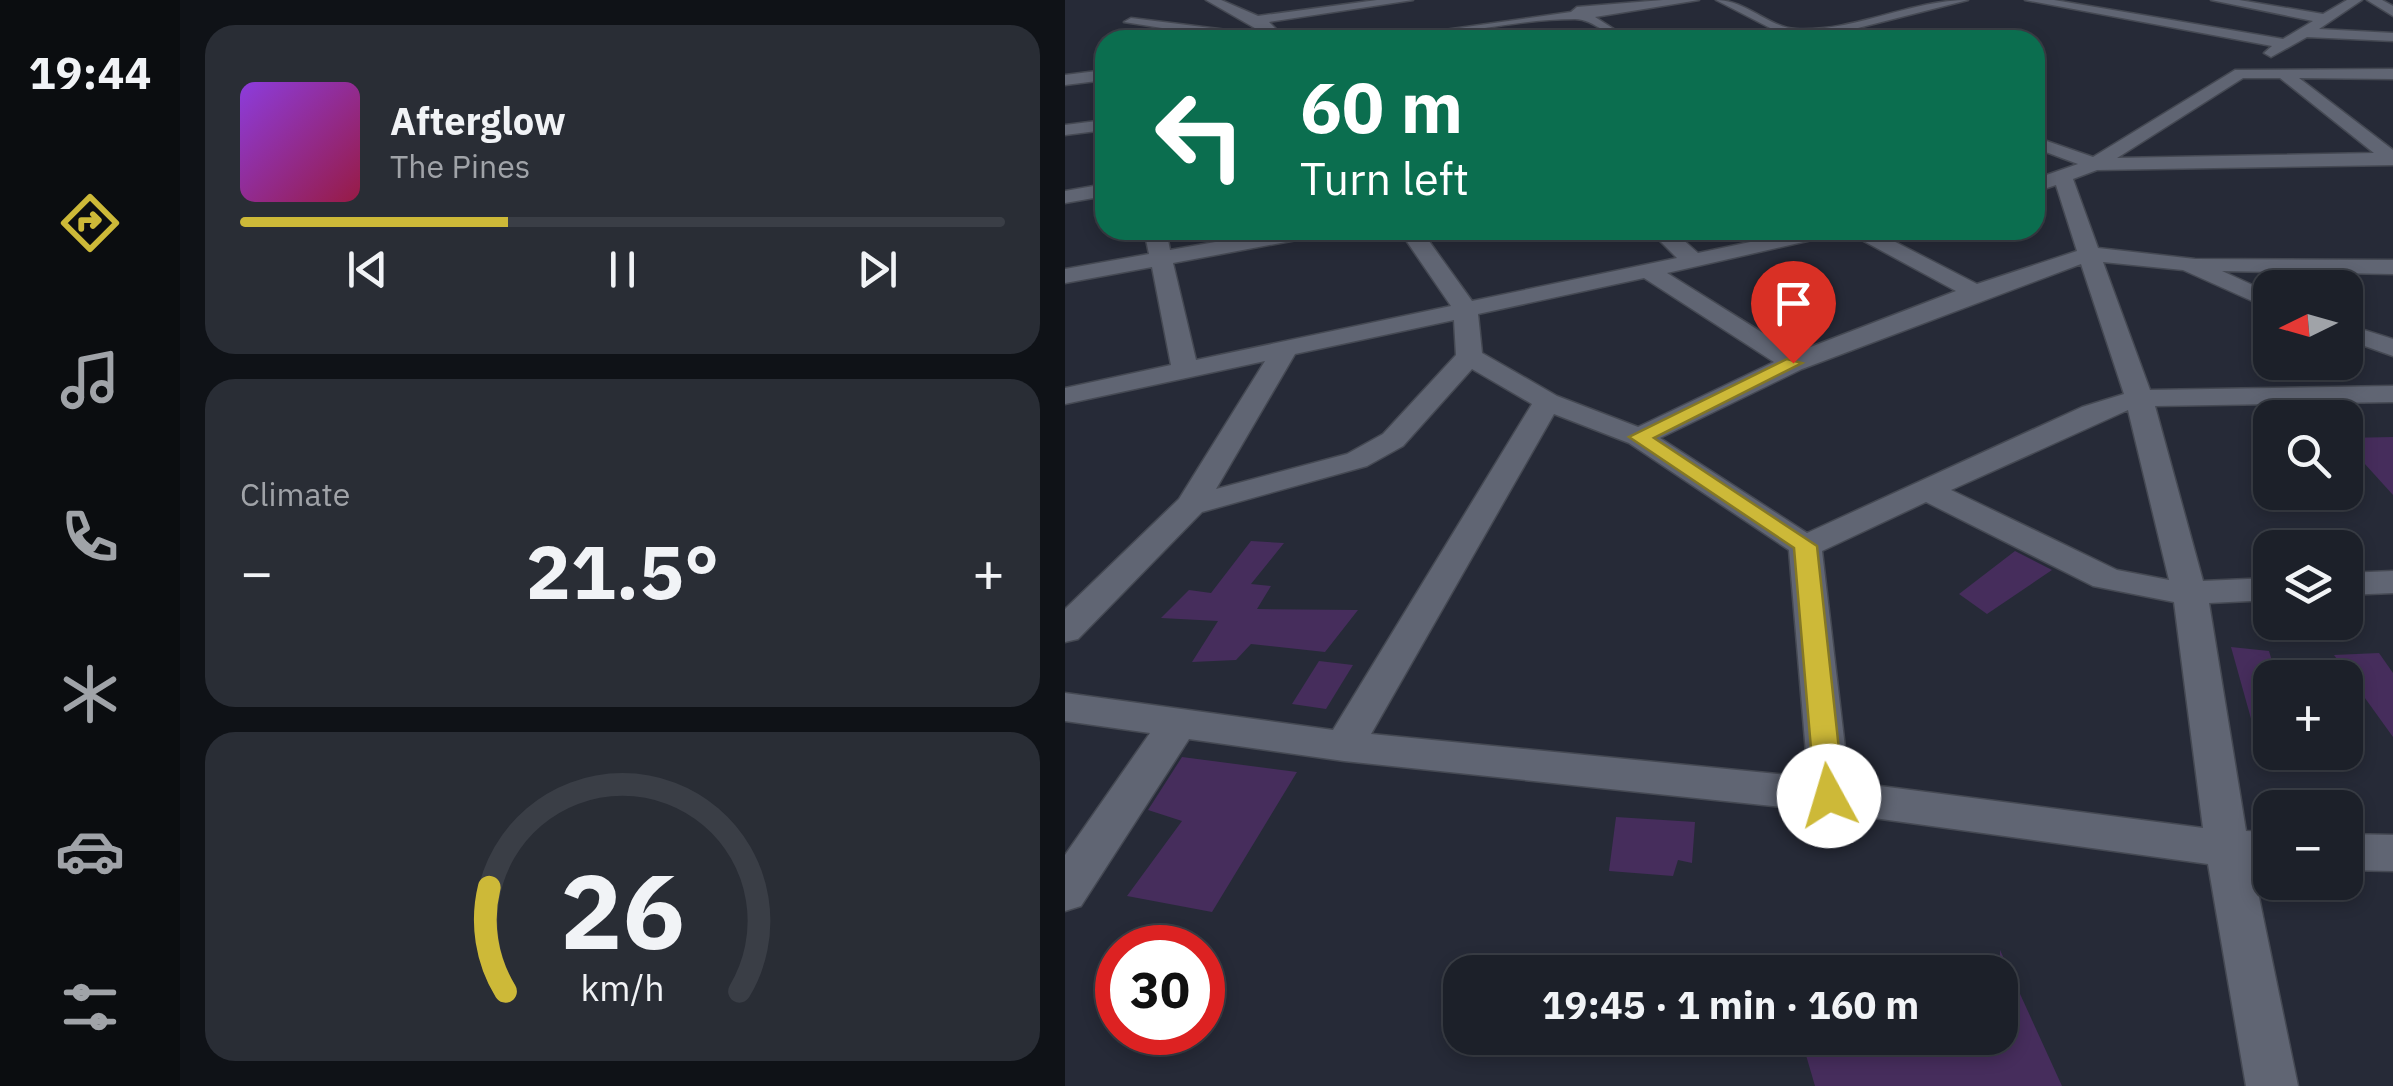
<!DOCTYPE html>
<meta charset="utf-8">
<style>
body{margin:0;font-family:"IBM Plex Sans",sans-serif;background:#292d35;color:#f1f3f6;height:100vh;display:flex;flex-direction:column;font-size:38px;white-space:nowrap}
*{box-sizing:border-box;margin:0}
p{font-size:32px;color:#a0a3a8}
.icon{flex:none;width:55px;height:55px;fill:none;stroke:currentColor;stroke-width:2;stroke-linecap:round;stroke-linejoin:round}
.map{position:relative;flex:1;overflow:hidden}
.details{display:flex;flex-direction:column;gap:25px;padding:25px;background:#0f1217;width:885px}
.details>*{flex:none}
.top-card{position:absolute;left:30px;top:30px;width:950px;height:210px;border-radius:30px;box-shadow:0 5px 15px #0003,0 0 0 2px #3a3e46;background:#0b6e4f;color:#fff;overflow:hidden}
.needle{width:65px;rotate:265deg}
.fabs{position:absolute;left:1188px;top:270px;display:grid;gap:20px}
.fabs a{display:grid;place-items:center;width:110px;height:110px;border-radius:20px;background:#1c2029;box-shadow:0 5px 15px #0003,0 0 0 2px #3a3e46;font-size:50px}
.speed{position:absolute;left:30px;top:925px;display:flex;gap:20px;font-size:50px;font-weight:700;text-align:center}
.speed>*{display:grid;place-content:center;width:130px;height:130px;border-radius:50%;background:#1c2029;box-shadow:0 5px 15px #0003,0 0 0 2px #3a3e46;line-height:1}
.speed .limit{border:15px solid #d22;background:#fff;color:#111}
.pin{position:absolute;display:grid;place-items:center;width:85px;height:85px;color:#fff;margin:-102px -42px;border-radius:50% 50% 50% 0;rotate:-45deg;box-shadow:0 0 10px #0007}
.pin .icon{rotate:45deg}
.me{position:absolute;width:110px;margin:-55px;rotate:354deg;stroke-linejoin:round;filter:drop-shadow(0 0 8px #0008)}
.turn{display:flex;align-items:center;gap:35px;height:210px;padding:0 40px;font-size:45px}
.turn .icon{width:130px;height:130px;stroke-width:2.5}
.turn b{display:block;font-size:70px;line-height:85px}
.big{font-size:75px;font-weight:700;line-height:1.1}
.details .widget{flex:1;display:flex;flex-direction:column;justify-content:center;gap:15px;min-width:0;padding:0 35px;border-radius:30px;background:#292d35}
.details .dial{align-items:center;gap:0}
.dial svg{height:260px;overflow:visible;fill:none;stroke:#3a3e46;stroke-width:7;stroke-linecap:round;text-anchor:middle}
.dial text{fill:#f1f3f6;stroke:none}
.song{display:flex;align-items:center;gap:30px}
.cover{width:120px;height:120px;border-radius:15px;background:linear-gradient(135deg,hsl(270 70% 55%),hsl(340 70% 35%))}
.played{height:10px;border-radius:5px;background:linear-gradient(90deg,#cdb938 35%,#3a3e46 35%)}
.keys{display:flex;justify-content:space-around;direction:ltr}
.heat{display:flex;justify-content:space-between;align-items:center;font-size:55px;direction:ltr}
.trip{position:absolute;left:378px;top:955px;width:575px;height:100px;border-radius:30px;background:#1c2029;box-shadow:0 5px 15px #0003,0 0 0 2px #3a3e46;font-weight:700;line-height:100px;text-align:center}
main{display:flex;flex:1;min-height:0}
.tabs{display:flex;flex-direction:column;width:180px;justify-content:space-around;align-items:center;background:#0b0d10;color:#a0a3a8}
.tabs .icon{width:70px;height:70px}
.tabs .on{color:#cdb938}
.tabs b{font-size:45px;color:#f1f3f6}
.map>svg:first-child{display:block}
.building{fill:#462d5c}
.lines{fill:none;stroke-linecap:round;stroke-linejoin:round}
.street-casing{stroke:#454953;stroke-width:3}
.street{fill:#606573;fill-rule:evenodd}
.route{fill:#cdb938;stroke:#857824;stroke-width:2.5}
</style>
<main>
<nav class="tabs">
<b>19:44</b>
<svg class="icon on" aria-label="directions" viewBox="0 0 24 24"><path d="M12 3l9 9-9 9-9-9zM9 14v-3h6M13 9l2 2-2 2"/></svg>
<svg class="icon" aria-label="music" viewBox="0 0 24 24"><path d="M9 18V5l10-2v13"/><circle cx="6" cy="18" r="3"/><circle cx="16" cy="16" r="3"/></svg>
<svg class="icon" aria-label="phone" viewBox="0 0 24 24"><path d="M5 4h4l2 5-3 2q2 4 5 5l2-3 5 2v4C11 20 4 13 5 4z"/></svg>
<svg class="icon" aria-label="climate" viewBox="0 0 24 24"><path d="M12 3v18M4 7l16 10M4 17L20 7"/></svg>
<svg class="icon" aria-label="car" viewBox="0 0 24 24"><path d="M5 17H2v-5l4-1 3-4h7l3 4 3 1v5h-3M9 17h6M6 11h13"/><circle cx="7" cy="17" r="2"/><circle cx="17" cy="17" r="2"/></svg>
<svg class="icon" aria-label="filters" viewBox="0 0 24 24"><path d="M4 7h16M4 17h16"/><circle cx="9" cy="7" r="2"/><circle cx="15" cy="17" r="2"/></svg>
</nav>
<section class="details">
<div class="widget">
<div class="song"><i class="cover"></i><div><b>Afterglow</b><p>The Pines</p></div></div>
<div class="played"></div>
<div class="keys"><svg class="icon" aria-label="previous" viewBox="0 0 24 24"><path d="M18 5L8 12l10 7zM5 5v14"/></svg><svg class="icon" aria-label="pause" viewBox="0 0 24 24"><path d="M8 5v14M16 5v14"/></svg><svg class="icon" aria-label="next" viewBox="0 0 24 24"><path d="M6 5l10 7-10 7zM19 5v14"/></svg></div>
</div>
<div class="widget"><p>Climate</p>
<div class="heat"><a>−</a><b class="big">21.5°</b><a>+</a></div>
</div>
<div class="widget dial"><svg viewBox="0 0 100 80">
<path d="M14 69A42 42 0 1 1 86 69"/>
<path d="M14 69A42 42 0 0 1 9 37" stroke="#cdb938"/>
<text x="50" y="56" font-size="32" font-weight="700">26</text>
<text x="50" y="72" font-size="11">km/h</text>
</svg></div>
</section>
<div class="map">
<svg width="1328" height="1086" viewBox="0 0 1328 1086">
<rect width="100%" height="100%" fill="#262a37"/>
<g class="building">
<path d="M 1328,437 L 1328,495 L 1280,442 L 1280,438 Z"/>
<path d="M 186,541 L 219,543 L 186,584 L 206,586 L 192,609 L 293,610 L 260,652 L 186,644 L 171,660 L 127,662 L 153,621 L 96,618 L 124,590 L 146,593 Z"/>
<path d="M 950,551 L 987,570 L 922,614 L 894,594 Z"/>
<path d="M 1166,647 L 1204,651 L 1212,678 L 1205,678 L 1205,757 L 1197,758 Z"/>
<path d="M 1314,653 L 1328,673 L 1328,737 L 1269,655 Z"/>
<path d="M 254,661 L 288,665 L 261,709 L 227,704 Z"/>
<path d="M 117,757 L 232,772 L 147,912 L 62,896 L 117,821 L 83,810 Z"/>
<path d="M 551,817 L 630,822 L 627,863 L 613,860 L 608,876 L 544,871 Z"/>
<path d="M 935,950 L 997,1086 L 750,1086 L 736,1038 L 935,1038 Z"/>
</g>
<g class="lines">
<defs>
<g id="street">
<path d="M 141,0 L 156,0 L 193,16 L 312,0 L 348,0 L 204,22 L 215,33 L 210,37 L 213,40 L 173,40 L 59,22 L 66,18 L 202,35 Z"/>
<path d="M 598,0 L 634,0 L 530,17 L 566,40 C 544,40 530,19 510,19 C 443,19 377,40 309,40 L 506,12 L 512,7 Z"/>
<path d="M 651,0 C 681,0 703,27 731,29 C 789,32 846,0 903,0 L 785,30 L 730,39 L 669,40 L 711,31 Z"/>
<path d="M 960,0 L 989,0 L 1218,39 L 1248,21 L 1146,0 L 1174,0 L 1258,14 L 1282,0 L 1297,0 L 1254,29 L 1328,33 L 1328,41 L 1242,37 L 1206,57 L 1199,53 L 1207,46 Z"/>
<path d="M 1302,0 L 1317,0 L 1328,6 L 1328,16 Z"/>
<path d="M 1328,69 L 1328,79 L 1234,78 L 1328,150 L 1328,165 L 1032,170 L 1008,179 L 1033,248 L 1130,259 L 1328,260 L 1328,274 L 1157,271 L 1205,293 L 1205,309 L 1118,270 L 1038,262 L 1085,390 L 1328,386 L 1328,402 L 1090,406 L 1138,581 L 1205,578 L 1205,600 L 1144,603 L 1181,831 L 1205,832 L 1205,868 L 1188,868 L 1233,1086 L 1181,1086 L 1143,864 L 765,812 L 279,761 L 124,739 L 16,906 L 0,911 L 0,855 L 85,733 L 0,721 L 0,693 L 268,730 L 467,404 L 407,369 L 338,446 L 302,466 L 137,512 L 13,639 L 0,642 L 0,609 L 114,499 L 200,361 L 0,404 L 0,388 L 106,365 L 87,267 L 0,283 L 0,269 L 84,254 L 79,230 L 101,230 L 105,250 L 218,230 L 264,230 L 253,236 L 108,263 L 131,360 L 386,306 L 334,230 L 356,230 L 407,301 L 612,258 L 584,230 L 607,230 L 633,253 L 742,230 L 807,230 L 912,284 L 1012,251 L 991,185 L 970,192 L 970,179 L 1013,164 L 970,148 L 970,137 L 1028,157 L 1170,70 ZM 1178,78 L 1215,78 L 1309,153 L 1052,158 ZM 782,232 L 891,291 L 730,353 L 602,273 ZM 1016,264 L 1059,394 L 1017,407 L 742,533 L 595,438 L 737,369 ZM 579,278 L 709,362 L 573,427 L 492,396 L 417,353 L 413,314 ZM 389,320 L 391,355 L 318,434 L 282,454 L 151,489 L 230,354 ZM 1063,410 L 1104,580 L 1052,570 L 886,490 ZM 489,414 L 564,443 L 724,550 L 743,777 L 306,734 ZM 861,502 L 1028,586 L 1109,602 L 1138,828 L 784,782 L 757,551 Z"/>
<path d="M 40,70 L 40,80 L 0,85 L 0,75 Z"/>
<path d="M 40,120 L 40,130 L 0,135 L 0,125 Z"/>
<path d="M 40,184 L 40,196 L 0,203 L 0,191 Z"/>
<path d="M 1280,324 L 1328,339 L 1328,356 L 1280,339 Z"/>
<path d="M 1328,571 L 1328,593 L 1280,595 L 1280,573 Z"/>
<path d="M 1280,834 L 1328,835 L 1328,871 L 1280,870 Z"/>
</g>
</defs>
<use href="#street" class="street-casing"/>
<use href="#street" class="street"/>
</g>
<path class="route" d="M 722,359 L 737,363 L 589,438 L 752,546 L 779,796 L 775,804 L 754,804 L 750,796 L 729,548 L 564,437 Z"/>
</svg>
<div class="fabs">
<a><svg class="needle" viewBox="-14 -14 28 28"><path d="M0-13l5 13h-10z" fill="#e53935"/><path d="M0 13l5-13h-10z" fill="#a0a3a8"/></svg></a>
<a><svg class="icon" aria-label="search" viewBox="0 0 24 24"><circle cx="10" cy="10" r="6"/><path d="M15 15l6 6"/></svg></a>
<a><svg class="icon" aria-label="layers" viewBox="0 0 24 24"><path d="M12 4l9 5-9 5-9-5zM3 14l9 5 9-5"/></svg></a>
<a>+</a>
<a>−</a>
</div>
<div class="speed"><div class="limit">30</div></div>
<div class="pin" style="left:728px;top:363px;background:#d93025"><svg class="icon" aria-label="arrive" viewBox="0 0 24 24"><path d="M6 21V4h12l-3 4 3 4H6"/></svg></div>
<svg class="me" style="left:764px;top:796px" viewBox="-20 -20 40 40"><circle r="19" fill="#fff"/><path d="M0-13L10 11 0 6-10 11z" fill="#cdb938"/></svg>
<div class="trip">19:45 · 1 min · 160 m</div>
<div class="top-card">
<div class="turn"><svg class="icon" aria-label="left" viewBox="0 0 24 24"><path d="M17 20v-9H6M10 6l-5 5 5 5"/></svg><div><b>60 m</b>Turn left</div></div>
</div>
</div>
</main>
